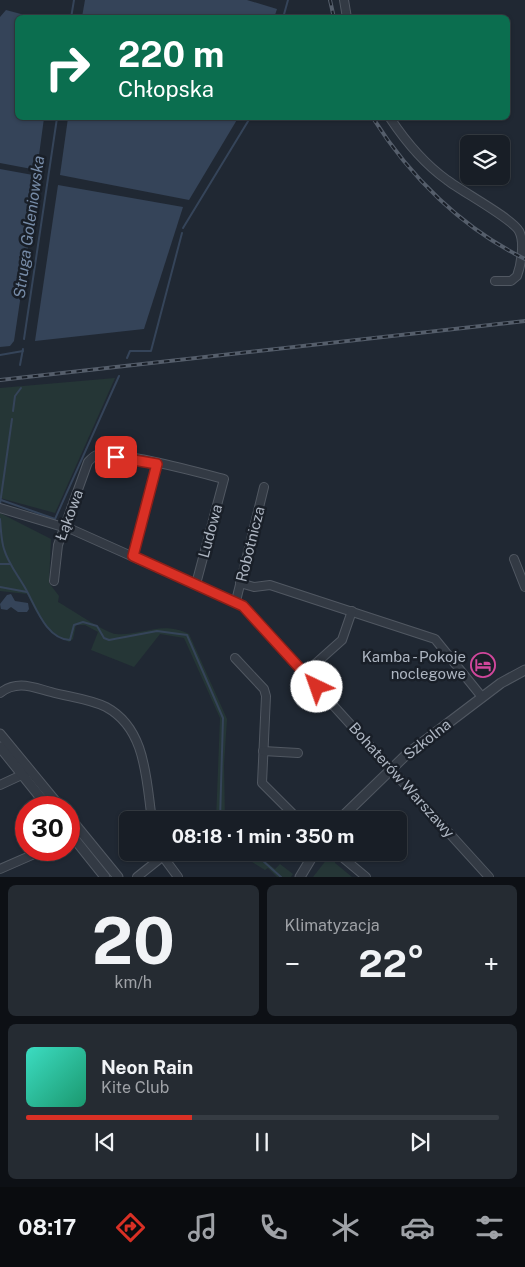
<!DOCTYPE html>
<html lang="pl">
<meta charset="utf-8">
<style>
body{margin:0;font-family:"Public Sans",sans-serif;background:#252b32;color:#f1f3f6;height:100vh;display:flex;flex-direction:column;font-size:19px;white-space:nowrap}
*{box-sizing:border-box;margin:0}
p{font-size:16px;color:#9fa2a7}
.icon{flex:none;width:28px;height:28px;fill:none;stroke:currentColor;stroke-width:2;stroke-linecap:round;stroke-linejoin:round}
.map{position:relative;height:877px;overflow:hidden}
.drawer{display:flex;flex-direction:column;gap:8px;padding:8px;background:#0d1015;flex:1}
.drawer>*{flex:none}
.hud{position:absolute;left:15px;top:15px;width:495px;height:105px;border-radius:8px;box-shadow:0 1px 4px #0004,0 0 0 1px #363c43;background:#0b6e4f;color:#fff;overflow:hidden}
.fabs{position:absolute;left:460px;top:135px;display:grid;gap:10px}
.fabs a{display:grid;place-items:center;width:50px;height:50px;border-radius:8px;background:#181e26;box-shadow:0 1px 4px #0004,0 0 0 1px #363c43;font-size:25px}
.speed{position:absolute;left:15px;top:796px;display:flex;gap:10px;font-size:25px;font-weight:700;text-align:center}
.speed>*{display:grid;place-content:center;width:65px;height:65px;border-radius:50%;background:#181e26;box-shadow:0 1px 4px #0004,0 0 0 1px #363c43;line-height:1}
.speed .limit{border:8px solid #d22;background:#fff;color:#111}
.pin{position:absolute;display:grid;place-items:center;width:42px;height:42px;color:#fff;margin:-21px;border-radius:10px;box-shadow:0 2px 8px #0006}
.me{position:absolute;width:55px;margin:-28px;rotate:318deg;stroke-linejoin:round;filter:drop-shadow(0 0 4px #0008)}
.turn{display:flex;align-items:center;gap:18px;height:105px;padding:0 20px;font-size:22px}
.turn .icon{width:65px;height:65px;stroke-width:2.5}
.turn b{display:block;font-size:35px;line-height:42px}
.big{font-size:38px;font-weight:700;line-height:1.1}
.drawer .widget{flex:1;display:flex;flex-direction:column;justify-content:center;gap:8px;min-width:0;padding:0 18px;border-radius:8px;background:#252b32}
.drawer .dial{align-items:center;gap:0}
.dial b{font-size:65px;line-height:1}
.song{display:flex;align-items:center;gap:15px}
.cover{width:60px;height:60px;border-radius:8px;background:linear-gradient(135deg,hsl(170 70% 55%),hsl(160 70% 35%))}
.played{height:5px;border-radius:2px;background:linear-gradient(90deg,#d93025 35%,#363c43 35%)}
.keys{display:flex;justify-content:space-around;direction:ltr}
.heat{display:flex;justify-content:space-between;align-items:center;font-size:28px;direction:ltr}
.drawer .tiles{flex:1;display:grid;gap:8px;grid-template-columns:1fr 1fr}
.widget:last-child{grid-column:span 2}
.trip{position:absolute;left:119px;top:811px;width:288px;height:50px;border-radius:8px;background:#181e26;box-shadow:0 1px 4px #0004,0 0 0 1px #363c43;font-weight:700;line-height:50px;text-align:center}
.menu{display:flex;height:80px;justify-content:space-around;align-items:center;background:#0a0c0f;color:#9fa2a7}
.menu .icon{width:35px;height:35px}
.menu .on{color:#d93025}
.menu b{font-size:22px;color:#f1f3f6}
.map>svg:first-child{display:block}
.green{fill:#253636}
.water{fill:#354459}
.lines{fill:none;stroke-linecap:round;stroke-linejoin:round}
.stream{stroke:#354459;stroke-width:2}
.minor-casing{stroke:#515862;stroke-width:10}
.tertiary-casing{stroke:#515862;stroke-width:11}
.minor{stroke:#333a44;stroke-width:8}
.tertiary{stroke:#333a44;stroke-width:9}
.rail-casing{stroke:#555e6b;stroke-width:4}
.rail{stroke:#191f28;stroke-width:2;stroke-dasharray:5.5;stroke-linecap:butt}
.route-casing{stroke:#8d1f18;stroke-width:12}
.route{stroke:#d93025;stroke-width:9}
.labels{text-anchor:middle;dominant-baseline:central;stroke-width:5;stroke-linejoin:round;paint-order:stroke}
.street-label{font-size:15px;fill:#adb5c1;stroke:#191f28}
.poi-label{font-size:15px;fill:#adb5c1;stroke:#191f28;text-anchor:end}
.water-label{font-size:16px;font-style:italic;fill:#778ca8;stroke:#191f28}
</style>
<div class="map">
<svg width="525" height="877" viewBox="0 0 525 877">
<rect width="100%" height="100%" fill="#202833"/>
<g class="green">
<path d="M 115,378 L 55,513 L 0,498 L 0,388 Z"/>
<path d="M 0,513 L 51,539 L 49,583 L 59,596 L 58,602 C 69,608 107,634 116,634 C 142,636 161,620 189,634 L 227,719 L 224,765 L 225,820 L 216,820 L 220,718 L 184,638 L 160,634 L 134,667 L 91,650 L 98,632 L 85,625 L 76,625 L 73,639 L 69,642 C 44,629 39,618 27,594 L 0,591 Z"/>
<path d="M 242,853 L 255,853 L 275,869 L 280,864 L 293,874 L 291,877 L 277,877 L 268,868 L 265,870 L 249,860 Z"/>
<path d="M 331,854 L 336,859 L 335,863 L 352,877 L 313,877 Z"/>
</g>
<g class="water">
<path d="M 85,0 L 247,0 L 277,9 L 274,18 L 82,17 Z"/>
<path d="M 6,10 L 32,17 L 18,18 L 18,118 L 44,118 L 37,170 L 0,163 L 0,17 Z"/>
<path d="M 68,118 L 238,118 L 189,200 L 60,175 Z"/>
<path d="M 0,169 L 33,175 L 38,180 L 14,341 L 10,346 L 0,347 Z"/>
<path d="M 58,185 L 183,207 L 144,329 L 35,341 Z"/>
<path d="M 11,594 L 15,601 L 28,603 L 29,609 L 27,612 L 18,612 L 11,607 L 7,610 L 1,609 L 0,604 L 7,595 Z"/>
</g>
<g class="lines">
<g class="stream">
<path d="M 71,18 L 74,0"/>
<path d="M 283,18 L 288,0"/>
<path d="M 183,228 L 250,118"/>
<path d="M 24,339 L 57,118"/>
<path d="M 0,355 L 23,351"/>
<path d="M 127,358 L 130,351 L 151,351 L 182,233"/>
<path d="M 20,365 L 23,349"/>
<path d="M 13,411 L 15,396 L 21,388"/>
<path d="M 1,500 L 55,519 L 119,376"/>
<path d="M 0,504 L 12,419"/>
<path d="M 0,519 C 1,529 1,540 4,549 C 8,563 17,574 24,586 C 35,604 45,639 70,640 L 74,625 L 83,622 L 97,626 L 104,638 L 109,640 L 157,631 L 187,635 L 223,718 L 220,820"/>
<path d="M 0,564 L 10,564"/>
<path d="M 0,587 L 27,592"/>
<path d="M 253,852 L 281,877"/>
</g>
<defs>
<g id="minor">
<path d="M 344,0 L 347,18"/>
<path d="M 390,118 C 406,142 423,163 447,180 C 461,191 513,219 519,231 C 525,242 521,265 517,276 L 511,281 L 495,281"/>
<path d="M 0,508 L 73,530 L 243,606 L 489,877"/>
<path d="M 133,556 L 157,464"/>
<path d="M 514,559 L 525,587"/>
<path d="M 54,581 L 58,545 L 88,462 C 91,459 93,456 97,455 C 121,451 197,472 224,479 L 196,584"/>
<path d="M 240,583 L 254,587 L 270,585 L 435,639 L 482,697"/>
<path d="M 236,601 L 264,487"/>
<path d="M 235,658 L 264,689 L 266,696 L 262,783 L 299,820"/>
<path d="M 305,673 L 342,640 L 352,611"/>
<path d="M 0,693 C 17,680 32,687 51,692 C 69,697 90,699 106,707 C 147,729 146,781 152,820"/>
<path d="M 263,751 L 298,753"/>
<path d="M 0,785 L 28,772"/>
<path d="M 336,852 L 366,877"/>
<path d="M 161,854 L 178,877"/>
<path d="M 0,869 L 32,855"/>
<path d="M 137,877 L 162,857"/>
</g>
<g id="tertiary">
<path d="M 0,734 L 61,808"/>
<path d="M 0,747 L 49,808"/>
<path d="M 69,817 L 118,877"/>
<path d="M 339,820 L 406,755 L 501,683 L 525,670"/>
<path d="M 69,832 L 105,877"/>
<path d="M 300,877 L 315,852"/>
</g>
</defs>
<use href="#minor" class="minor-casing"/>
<use href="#tertiary" class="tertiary-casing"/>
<use href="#minor" class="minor"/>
<use href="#tertiary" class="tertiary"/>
<defs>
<g id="rail">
<path d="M 330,0 L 334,18"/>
<path d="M 373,118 C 410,177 462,228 525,259"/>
<path d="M 0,380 L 525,321"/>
</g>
</defs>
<use href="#rail" class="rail-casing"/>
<use href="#rail" class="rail"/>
</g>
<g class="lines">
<defs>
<path id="route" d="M 116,457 L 157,464 L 133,556 L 243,606 L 317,687"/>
</defs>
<use href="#route" class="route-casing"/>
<use href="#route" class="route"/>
</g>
<defs>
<symbol id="hotel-ring" viewBox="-11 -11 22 22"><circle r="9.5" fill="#191f28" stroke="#d1479c" stroke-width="1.5"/><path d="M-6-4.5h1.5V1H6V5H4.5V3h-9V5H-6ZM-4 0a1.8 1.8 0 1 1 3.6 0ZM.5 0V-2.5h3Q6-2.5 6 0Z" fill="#d1479c"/></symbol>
</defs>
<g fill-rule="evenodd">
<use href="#hotel-ring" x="469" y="651" width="28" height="28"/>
</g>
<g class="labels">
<g class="street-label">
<text transform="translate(69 515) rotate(-70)">Łąkowa</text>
<text transform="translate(210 531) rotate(-75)">Ludowa</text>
<text transform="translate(250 544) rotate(-76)">Robotnicza</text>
<text transform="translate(427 739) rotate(-38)">Szkolna</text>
<text transform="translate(402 780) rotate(48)">Bohaterów Warszawy</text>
</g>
<g class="poi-label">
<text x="466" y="656">Kamba - Pokoje<tspan x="466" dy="17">noclegowe</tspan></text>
</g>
<g class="water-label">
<text transform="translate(29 227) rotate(-82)">Struga Goleniowska</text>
</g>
</g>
</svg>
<div class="fabs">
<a><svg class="icon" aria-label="layers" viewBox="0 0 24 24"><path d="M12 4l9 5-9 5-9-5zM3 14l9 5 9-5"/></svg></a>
</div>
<div class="speed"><div class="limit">30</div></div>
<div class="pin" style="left:116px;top:457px;background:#d93025"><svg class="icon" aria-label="arrive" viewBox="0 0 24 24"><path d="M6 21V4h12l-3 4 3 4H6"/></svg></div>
<svg class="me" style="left:317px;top:687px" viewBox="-20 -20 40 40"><circle r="19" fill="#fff"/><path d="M0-13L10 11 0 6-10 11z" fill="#d93025"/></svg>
<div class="trip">08:18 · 1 min · 350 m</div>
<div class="hud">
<div class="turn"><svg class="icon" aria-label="right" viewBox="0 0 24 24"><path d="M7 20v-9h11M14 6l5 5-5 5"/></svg><div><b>220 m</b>Chłopska</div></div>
</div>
</div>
<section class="drawer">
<div class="tiles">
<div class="widget dial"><b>20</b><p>km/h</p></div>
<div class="widget"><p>Klimatyzacja</p>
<div class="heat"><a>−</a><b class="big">22°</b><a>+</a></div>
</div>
<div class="widget">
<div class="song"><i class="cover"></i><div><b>Neon Rain</b><p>Kite Club</p></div></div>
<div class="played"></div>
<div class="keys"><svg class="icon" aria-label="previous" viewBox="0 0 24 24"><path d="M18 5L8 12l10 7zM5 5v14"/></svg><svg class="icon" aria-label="pause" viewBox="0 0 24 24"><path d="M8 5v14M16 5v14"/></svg><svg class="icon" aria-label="next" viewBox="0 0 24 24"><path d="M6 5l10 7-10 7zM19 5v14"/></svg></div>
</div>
</div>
</section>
<nav class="menu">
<b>08:17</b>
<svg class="icon on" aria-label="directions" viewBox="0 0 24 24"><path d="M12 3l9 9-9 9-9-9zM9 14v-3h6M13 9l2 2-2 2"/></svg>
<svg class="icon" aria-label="music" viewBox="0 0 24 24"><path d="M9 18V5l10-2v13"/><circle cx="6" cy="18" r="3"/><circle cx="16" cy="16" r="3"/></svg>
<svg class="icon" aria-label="phone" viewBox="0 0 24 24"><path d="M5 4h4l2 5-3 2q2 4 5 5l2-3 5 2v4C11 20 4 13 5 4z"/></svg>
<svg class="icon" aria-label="climate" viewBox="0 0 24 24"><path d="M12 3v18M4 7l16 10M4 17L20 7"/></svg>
<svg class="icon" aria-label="car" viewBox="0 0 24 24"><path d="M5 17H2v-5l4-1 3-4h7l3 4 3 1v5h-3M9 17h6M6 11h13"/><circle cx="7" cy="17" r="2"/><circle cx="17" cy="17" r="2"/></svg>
<svg class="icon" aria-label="filters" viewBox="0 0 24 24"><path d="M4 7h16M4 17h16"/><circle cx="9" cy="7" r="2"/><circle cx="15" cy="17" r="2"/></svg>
</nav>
